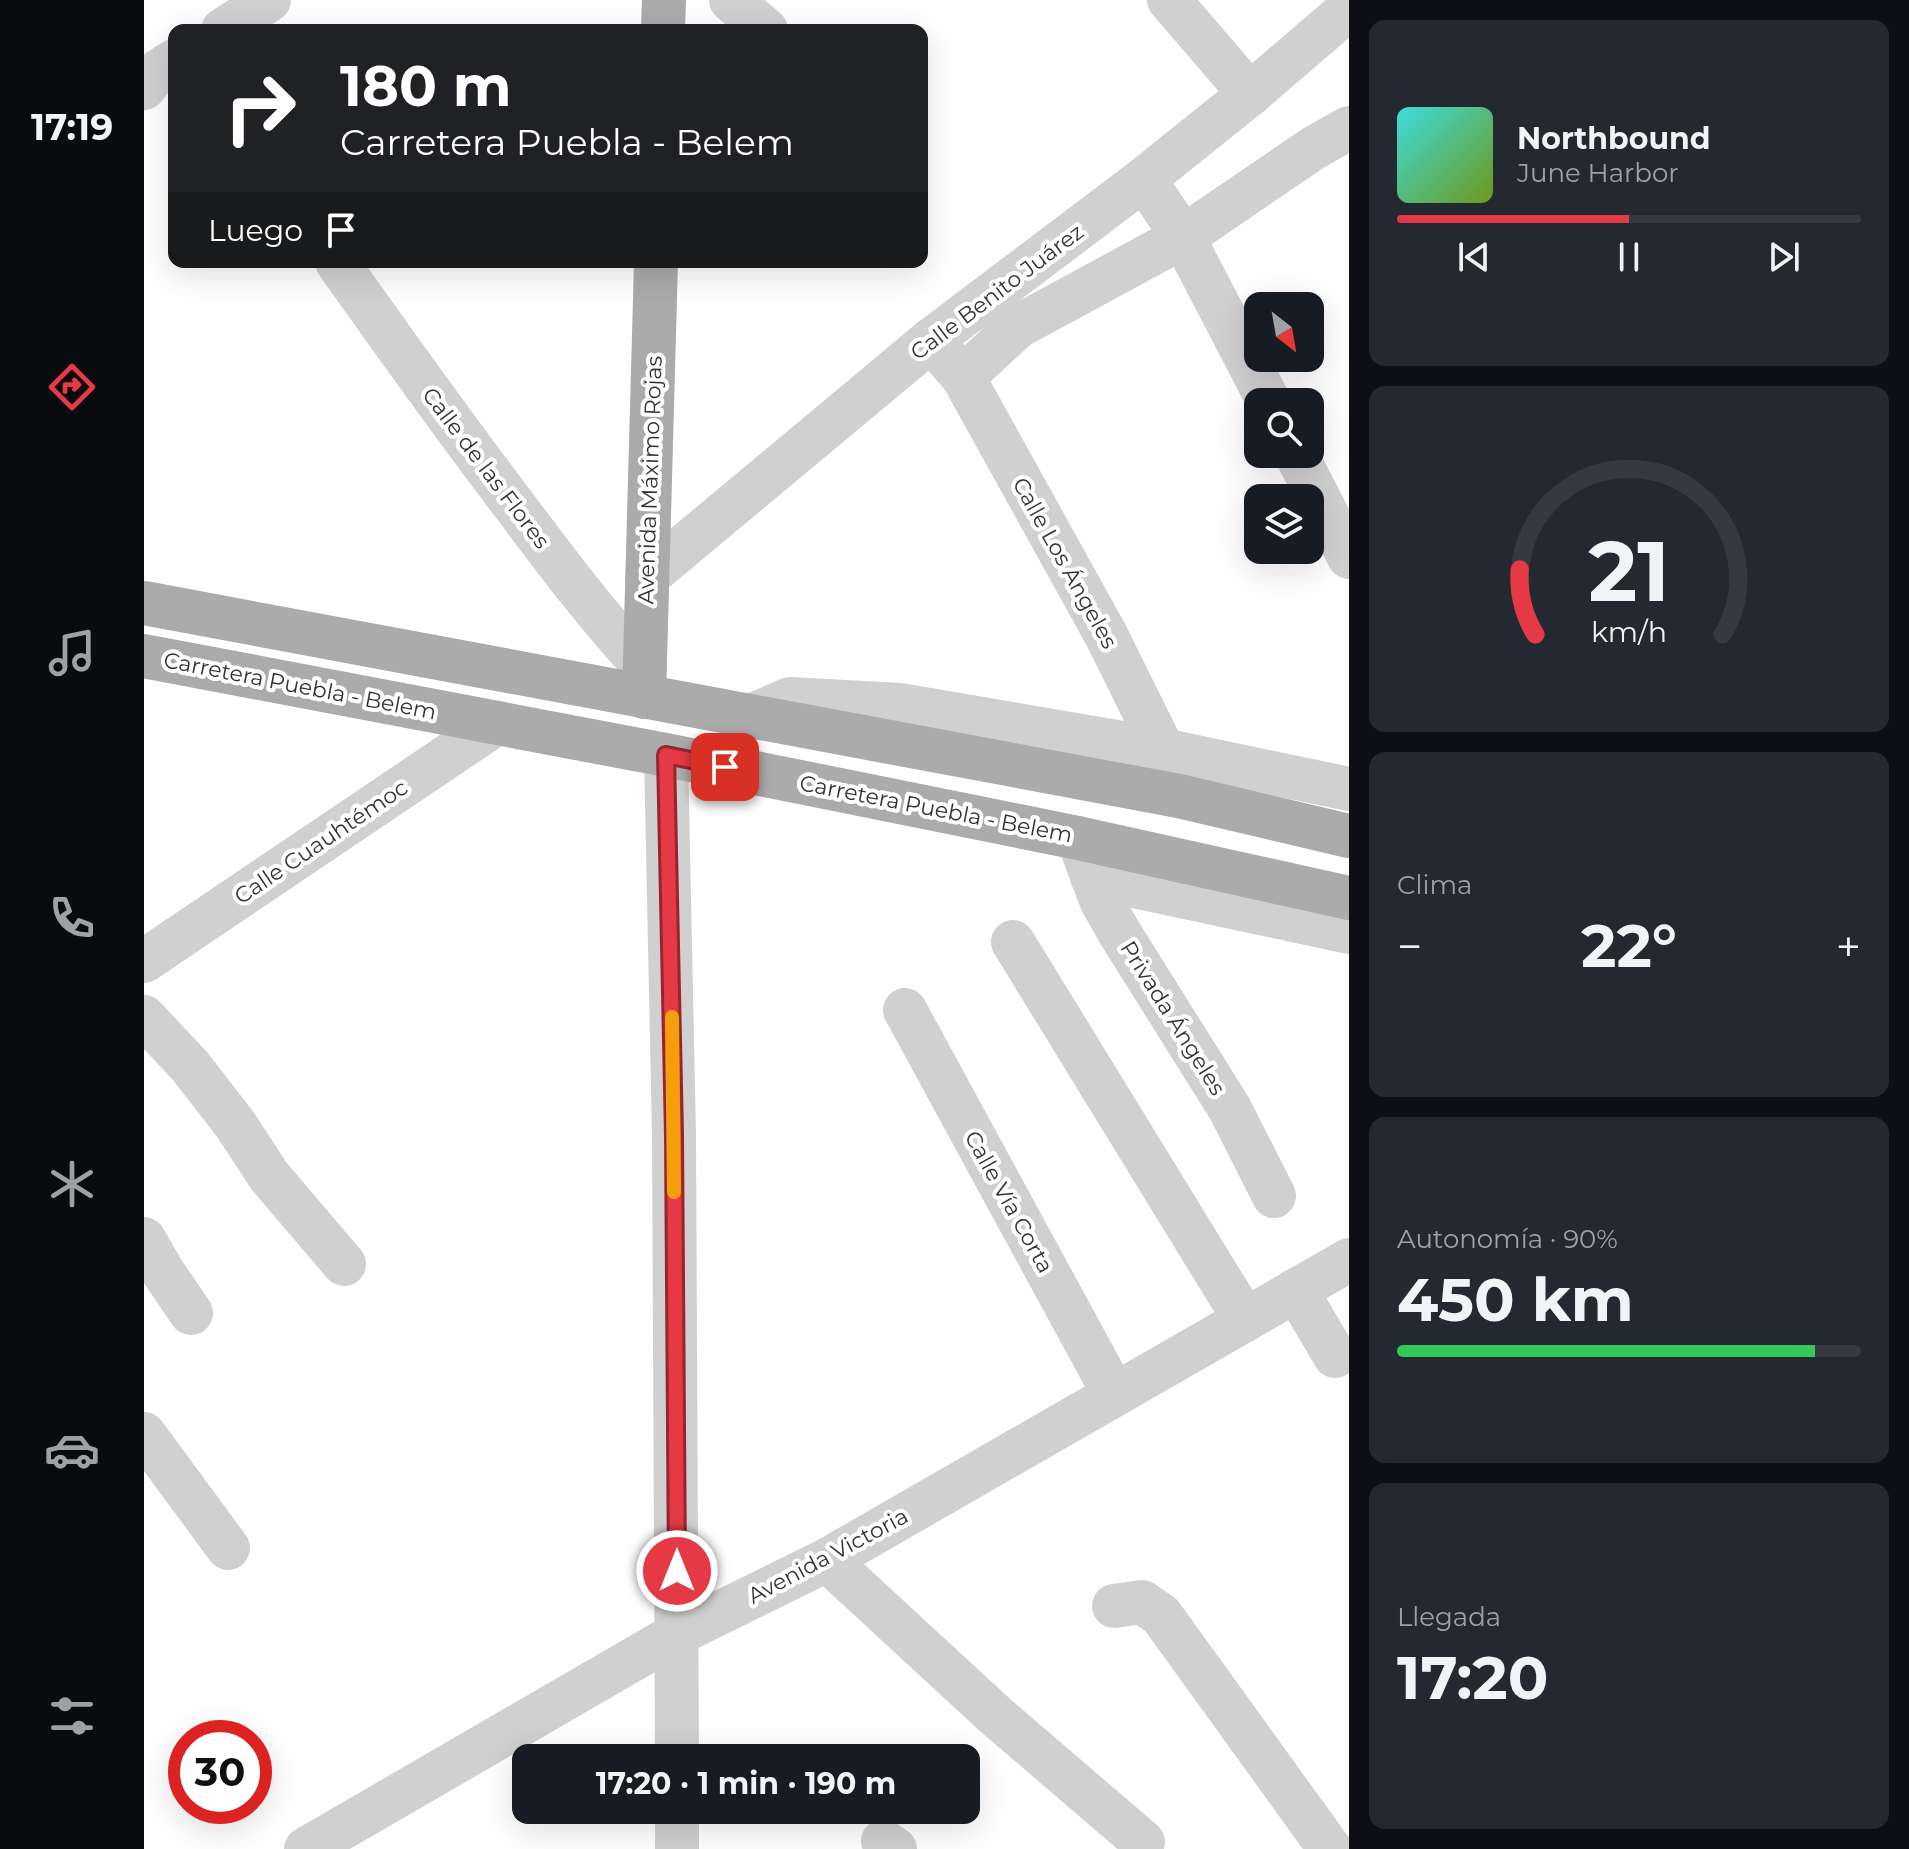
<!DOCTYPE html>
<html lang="es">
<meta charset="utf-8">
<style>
body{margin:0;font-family:Montserrat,sans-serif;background:#242831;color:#f1f3f6;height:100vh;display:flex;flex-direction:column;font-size:30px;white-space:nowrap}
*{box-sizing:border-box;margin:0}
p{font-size:26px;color:#9ea1a6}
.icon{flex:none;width:44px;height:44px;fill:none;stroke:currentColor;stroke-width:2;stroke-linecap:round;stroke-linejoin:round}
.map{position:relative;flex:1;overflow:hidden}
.sheet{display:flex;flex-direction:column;gap:20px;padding:20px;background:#0d0f14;width:560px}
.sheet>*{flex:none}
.top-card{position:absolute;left:24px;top:24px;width:760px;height:244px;border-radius:16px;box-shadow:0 8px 32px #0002;background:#202124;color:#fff;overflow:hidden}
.needle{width:52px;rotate:149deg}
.tools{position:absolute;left:1100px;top:292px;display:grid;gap:16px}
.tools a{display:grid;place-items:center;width:80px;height:80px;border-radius:16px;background:#171b24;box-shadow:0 8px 32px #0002;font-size:40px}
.speed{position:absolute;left:24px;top:1720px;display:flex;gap:16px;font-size:40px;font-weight:700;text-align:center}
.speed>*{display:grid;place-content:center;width:104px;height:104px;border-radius:50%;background:#171b24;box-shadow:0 8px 32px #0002;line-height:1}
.speed .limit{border:12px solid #d22;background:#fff;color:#111}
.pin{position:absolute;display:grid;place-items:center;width:68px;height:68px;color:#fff;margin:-34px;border-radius:16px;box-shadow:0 4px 12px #0006}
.me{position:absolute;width:88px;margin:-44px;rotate:0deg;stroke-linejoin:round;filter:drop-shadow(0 0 6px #0008)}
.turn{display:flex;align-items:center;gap:28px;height:168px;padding:0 40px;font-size:36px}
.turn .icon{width:104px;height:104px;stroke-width:2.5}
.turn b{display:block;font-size:56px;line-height:68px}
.then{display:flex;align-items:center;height:76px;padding:0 40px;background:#0003;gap:16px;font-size:30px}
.big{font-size:60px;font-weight:700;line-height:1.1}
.sheet .tile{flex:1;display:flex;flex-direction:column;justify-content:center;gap:12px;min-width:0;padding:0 28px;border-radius:16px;background:#242831}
.sheet .dial{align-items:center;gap:0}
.dial svg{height:208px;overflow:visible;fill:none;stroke:#363941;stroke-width:7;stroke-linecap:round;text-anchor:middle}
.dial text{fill:#f1f3f6;stroke:none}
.song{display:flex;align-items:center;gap:24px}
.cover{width:96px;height:96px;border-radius:12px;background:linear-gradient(135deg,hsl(180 70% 55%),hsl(80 70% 35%))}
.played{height:8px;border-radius:4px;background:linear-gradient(90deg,#e63946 50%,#363941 50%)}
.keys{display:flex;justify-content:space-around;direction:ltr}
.heat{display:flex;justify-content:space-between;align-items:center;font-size:44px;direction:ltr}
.charge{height:12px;border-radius:6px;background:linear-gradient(90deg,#34c759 90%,#363941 0)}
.trip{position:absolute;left:368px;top:1744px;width:468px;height:80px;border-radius:16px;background:#171b24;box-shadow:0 8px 32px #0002;font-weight:700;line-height:80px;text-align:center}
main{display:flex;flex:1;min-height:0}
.menu{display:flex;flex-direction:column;width:144px;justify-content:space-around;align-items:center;background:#090b0e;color:#9ea1a6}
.menu .icon{width:56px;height:56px}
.menu .selected{color:#e63946}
.menu b{font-size:36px;color:#f1f3f6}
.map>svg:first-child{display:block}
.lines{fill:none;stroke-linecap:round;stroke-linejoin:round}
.minor{stroke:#d0d0d0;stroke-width:44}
.major{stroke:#ababab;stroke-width:44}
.route-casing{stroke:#96252e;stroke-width:20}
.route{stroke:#e63946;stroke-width:14}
.slow{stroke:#f59e0b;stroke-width:14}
.labels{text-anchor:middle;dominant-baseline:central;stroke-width:8;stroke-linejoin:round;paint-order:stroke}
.street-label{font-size:22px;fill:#333;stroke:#fff}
</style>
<main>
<nav class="menu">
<b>17:19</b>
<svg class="icon selected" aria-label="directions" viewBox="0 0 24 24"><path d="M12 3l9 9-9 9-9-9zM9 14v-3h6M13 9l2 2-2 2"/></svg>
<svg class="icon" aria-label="music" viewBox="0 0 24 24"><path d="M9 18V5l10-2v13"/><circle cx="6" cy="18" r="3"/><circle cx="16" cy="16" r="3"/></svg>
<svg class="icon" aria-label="phone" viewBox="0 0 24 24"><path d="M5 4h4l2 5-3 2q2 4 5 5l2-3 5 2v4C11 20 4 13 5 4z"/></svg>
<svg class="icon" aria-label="climate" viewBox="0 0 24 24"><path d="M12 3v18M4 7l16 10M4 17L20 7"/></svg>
<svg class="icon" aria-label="car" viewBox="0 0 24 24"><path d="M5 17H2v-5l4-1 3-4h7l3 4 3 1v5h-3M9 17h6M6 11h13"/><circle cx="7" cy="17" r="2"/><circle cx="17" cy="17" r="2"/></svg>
<svg class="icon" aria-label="filters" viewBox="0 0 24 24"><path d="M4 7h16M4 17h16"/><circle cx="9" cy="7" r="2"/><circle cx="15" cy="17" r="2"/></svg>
</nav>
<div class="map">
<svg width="1205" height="1849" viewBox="0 0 1205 1849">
<rect width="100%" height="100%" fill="#fff"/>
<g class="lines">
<g class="minor">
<path d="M 587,0 L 622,30"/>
<path d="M 1025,0 L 1106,94"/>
<path d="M 79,30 L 125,0"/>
<path d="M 0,88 L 13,72 L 30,61"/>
<path d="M 1000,179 L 1039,237 L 1125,402"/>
<path d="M 193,262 C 251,344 309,425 370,505 C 412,561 453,616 501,667"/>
<path d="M 787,340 L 819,377 L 962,635 L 1019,750 L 1026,771"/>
<path d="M 819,377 L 873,327 L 1039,237 L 1168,149 L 1205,128"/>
<path d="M 1152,454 L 1205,557"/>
<path d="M 503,577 L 787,340 L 1000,179 L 1106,94 L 1205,9"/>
<path d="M 604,717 L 646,699 L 756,705 L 1019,750 L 1205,789"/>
<path d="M 522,755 L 530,1135 L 533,1758"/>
<path d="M 934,838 L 957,900 L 975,932 L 1086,1109 L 1130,1196"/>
<path d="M 948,877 L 1205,932"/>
<path d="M 869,942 L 1101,1320"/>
<path d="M 0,961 L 353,723"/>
<path d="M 761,1010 L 970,1394"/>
<path d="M 0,1017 L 46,1066 L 91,1124 L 125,1176 L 200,1264"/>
<path d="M 0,1239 L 19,1272 L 47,1313"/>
<path d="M 1152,1290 L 1191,1356"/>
<path d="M 0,1434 L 84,1548"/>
<path d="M 683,1560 L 851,1715 L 999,1842"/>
<path d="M 970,1606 L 998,1602 L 1017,1615 L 1186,1849"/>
<path d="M 739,1841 L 751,1849"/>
<path d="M 162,1849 L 533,1634 L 683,1560 L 1205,1260"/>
<path d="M 533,1849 L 533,1810"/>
</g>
<g class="major">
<path d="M 519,30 L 520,0"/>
<path d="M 0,603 L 1035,796 L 1205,836"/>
<path d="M 0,656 L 522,755 L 934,838 L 1205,898"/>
<path d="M 500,697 L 512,262"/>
</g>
</g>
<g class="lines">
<defs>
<path id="route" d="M 533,1571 L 530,1135 L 522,755 L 581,767"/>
</defs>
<use href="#route" class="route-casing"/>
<use href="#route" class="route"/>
<path class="slow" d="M 528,1017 L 530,1192"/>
</g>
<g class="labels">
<g class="street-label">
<text transform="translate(853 292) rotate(-37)">Calle Benito Juárez</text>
<text transform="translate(342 468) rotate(53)">Calle de las Flores</text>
<text transform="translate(506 480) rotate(-88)">Avenida Máximo Rojas</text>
<text transform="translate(921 563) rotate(61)">Calle Los Ángeles</text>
<text transform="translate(156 686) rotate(11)">Carretera Puebla - Belem</text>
<text transform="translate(792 809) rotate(11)">Carretera Puebla - Belem</text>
<text transform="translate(177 842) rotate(-34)">Calle Cuauhtémoc</text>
<text transform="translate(1029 1018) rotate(58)">Privada Ángeles</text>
<text transform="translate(865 1202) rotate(61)">Calle Vía Corta</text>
<text transform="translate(684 1556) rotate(-28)">Avenida Victoria</text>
</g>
</g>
</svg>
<div class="tools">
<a><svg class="needle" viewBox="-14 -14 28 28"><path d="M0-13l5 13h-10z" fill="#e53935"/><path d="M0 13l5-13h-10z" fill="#9ea1a6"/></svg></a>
<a><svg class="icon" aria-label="search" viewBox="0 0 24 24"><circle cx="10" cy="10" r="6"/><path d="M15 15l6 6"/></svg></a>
<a><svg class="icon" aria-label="layers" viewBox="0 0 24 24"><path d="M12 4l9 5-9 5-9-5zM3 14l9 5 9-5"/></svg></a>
</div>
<div class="speed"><div class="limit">30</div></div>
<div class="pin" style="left:581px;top:767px;background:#d93025"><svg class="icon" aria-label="arrive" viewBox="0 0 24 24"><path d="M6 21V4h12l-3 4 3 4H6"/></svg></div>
<svg class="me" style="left:533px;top:1571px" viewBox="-20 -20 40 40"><circle r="17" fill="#e63946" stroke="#fff" stroke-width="3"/><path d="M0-11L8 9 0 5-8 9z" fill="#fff"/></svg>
<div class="trip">17:20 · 1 min · 190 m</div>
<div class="top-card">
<div class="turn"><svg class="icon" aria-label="right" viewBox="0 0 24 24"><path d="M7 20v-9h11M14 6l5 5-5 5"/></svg><div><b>180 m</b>Carretera Puebla - Belem</div></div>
<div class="then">Luego<svg class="icon" aria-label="arrive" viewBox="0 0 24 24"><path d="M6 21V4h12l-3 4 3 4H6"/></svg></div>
</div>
</div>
<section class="sheet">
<div class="tile">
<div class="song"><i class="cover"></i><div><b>Northbound</b><p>June Harbor</p></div></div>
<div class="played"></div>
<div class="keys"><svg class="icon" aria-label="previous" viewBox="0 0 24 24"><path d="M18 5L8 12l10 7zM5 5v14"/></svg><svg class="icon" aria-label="pause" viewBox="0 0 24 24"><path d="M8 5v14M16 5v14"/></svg><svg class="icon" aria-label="next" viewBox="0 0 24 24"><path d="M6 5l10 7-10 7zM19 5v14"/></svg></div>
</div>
<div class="tile dial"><svg viewBox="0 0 100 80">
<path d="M14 69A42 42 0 1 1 86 69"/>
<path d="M14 69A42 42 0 0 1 8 44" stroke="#e63946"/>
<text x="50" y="56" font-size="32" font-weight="700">21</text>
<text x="50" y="72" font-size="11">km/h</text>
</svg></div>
<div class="tile"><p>Clima</p>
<div class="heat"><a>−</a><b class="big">22°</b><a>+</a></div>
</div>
<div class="tile"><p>Autonomía · 90%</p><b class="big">450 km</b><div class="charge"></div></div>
<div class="tile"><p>Llegada</p><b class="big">17:20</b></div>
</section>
</main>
